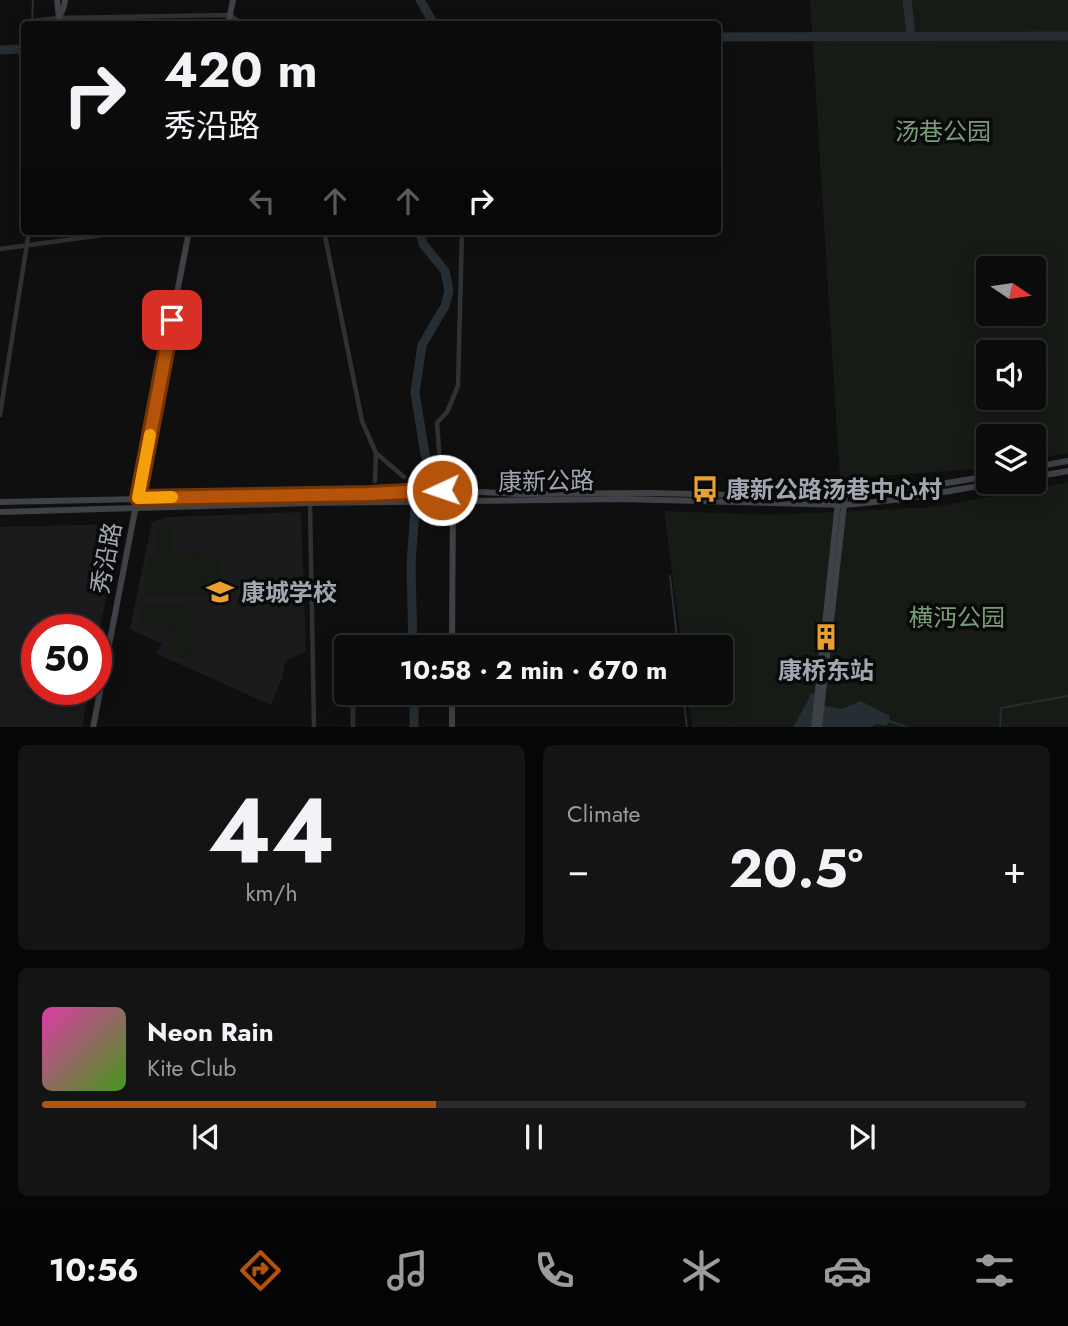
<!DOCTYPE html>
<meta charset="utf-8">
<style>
body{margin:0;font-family:Jost,"Noto Sans SC",sans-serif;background:#141415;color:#f1f3f6;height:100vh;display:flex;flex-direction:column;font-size:26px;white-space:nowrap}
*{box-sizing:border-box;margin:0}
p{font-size:23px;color:#9a9b9d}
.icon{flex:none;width:38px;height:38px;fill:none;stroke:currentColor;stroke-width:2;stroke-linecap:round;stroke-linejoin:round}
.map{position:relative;height:727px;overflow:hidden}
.drawer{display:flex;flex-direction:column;gap:18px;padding:18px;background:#060607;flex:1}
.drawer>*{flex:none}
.banner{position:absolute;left:21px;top:21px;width:700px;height:214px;border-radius:7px;box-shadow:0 4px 18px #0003,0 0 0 2px #2b2b2d;background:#0b0b0c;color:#f1f3f6;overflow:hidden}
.needle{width:46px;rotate:103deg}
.buttons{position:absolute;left:976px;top:256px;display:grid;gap:14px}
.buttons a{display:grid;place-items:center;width:70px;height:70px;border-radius:7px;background:#0b0b0c;box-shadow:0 4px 18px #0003,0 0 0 2px #2b2b2d;font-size:35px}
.speed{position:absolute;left:21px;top:614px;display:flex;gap:14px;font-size:35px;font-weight:700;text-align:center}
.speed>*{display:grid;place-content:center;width:91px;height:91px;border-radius:50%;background:#0b0b0c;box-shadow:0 4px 18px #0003,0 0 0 2px #2b2b2d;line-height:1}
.speed .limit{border:10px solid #d22;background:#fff;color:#111}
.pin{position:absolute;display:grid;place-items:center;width:60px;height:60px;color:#fff;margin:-30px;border-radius:14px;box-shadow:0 4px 10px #0006}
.me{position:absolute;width:77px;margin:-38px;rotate:267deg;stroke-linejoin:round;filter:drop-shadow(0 0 5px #0008)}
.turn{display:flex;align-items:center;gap:24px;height:147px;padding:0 28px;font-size:32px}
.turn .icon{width:91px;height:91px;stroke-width:2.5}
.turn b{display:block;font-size:49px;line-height:60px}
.lanes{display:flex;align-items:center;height:66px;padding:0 28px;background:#0003;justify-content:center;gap:35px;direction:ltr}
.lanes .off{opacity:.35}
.big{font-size:52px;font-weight:700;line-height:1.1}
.drawer .card{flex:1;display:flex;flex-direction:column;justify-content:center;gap:10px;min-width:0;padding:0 24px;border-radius:10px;background:#141415}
.drawer .dial{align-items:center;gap:0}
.dial b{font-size:91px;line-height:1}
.song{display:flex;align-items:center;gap:21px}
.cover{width:84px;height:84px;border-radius:10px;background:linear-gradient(135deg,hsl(320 70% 55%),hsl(100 70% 35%))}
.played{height:7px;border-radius:4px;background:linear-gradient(90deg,#b45309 40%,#2b2b2d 40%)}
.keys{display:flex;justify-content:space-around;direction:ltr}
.heat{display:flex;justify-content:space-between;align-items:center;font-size:38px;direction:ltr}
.drawer .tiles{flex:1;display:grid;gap:18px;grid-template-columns:1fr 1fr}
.card:last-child{grid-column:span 2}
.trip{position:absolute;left:334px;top:635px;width:399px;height:70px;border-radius:7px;background:#0b0b0c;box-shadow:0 4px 18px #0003,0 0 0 2px #2b2b2d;font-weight:700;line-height:70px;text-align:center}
.tabs{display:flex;height:112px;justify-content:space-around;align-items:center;background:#040405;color:#9a9b9d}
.tabs .icon{width:49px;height:49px}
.tabs .selected{color:#b45309}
.tabs b{font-size:32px;color:#f1f3f6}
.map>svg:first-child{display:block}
.built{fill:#1b1b1d}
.green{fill:#161b16;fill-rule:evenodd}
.water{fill:#262e33}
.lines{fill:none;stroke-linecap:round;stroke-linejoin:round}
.stream{stroke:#262e33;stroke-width:2}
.canal{stroke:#262e33;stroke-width:5}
.river{stroke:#262e33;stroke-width:9}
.street{stroke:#303135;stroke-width:4.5}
.secondary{stroke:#3e4145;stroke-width:6}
.route-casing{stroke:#753606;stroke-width:18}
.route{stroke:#b45309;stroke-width:12}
.slow{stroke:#f59e0b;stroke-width:12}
.labels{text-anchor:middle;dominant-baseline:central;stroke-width:7;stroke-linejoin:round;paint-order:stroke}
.park-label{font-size:24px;fill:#789c78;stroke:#0a0a0b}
.street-label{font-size:24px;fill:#a1a7b1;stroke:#0a0a0b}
.poi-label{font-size:24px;font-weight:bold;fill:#a1a7b1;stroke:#0a0a0b;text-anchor:start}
</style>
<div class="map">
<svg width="1068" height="728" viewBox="0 0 1068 728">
<rect width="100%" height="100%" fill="#0f0f10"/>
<g class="built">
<path d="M 301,512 L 306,651 L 285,662 L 282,679 L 271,705 L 157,654 L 162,644 L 130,629 L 152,522 L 167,517 Z"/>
<path d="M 120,524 L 96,650 L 96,630 L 37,630 L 37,690 L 89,690 L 82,727 L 0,727 L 0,527 Z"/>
</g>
<g class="green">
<path d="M 810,0 L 1068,0 L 1068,453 L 1034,459 L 1034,436 L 989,436 L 989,468 L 840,479 ZM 989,268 L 1034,268 L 1034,313 L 989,313 ZM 989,352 L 1034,352 L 1034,397 L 989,397 Z"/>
<path d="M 1068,482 L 1068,727 L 692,727 L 688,693 L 721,693 L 721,648 L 682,647 L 664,511 L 770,515 L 935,507 Z"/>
<path d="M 171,527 L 172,551 L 208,553 L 218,561 L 221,579 L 216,590 L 225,591 L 225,595 L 144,596 L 144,592 L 147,590 C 147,576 143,561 157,553 L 157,528 Z"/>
<path d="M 142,603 L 190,604 L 192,656 L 169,657 L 168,625 L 139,625 Z"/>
</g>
<path class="water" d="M 812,692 L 821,705 L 841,709 L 861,701 L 890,716 L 887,726 L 877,724 L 868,728 L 793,728 Z"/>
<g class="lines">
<g class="stream">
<path d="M 32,24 L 33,0"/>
<path d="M 670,576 L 678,648"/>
<path d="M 683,693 L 687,728"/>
<path d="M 889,721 L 908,728"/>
<path d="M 1000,728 L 1001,708 L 1068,696"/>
</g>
<path class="canal" d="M 353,728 L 353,693"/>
<g class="river">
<path d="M 420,0 L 434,24"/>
<path d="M 907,0 L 911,35"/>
<path d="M 718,37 L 1068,36"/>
<path d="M 0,50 L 24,49"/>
<path d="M 413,648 L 411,564 L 415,510 L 426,460 L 415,393 L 422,345 L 445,306 L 449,291 L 445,271 L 423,244 L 420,231"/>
<path d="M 414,693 L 414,728"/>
</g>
<g class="street">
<path d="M 24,22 L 59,18 L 230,15 L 242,24"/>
<path d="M 324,231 L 362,421 L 376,453 L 404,477"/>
<path d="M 0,249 L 132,231"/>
<path d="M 0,415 L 29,231"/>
<path d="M 375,481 L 376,453"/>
<path d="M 442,490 L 437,423 L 447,412 L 458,386 L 462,231"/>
<path d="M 310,503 L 314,728"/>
</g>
<g class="secondary">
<path d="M 57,0 L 59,18"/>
<path d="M 59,18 L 64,6 L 65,0"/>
<path d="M 228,24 L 233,0"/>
<path d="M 1034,467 L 1068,461"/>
<path d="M 1034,477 L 1068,471"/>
<path d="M 0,502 L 370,494 L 442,490 L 518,494 L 651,493 L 820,497 L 905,490 L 989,476"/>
<path d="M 0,512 L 310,503 L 623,499 L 844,505 L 904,499 L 1007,481"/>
<path d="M 452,648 L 453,490"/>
<path d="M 93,728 L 189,231"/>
<path d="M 452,728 L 452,693"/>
<path d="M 814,728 L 838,502"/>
<path d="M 819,728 L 845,496 L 851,490"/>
</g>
</g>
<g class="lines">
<defs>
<path id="route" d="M 172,320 L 138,498 L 370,494 L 442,490"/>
</defs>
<use href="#route" class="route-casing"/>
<use href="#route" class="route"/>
<path class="slow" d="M 150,435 L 138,498 L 172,497"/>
</g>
<defs>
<symbol id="bus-bare" viewBox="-9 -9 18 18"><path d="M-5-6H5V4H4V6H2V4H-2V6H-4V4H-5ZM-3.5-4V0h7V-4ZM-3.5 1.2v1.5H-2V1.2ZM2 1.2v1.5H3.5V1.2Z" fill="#ea9f2e" stroke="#0a0a0b" stroke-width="2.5" paint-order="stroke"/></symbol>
<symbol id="school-bare" viewBox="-9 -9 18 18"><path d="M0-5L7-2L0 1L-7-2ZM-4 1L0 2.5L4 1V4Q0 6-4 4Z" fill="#ea9f2e" stroke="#0a0a0b" stroke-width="2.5" paint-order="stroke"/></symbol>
<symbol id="building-bare" viewBox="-9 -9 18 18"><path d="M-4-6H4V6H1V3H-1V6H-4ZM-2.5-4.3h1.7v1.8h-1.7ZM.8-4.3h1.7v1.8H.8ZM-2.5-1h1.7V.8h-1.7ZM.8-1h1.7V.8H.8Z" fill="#ea9f2e" stroke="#0a0a0b" stroke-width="2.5" paint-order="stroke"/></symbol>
</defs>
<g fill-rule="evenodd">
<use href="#bus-bare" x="686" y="470" width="38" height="38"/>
<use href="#school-bare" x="201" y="573" width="38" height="38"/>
<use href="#building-bare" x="807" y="618" width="38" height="38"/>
</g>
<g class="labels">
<g class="park-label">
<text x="943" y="131">汤巷公园</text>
<text x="957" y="617">横沔公园</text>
</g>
<g class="street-label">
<text transform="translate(546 481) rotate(-1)">康新公路</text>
<text transform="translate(106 558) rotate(-79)">秀沿路</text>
</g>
<g class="poi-label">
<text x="726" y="489">康新公路汤巷中心村</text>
<text x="241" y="592">康城学校</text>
<text x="826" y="670" text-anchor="middle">康桥东站</text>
</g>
</g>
</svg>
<div class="buttons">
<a><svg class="needle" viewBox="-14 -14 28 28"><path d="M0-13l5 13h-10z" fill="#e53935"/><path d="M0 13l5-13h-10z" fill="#9a9b9d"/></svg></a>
<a><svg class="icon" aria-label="sound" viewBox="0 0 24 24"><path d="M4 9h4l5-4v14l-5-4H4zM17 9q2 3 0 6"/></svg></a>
<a><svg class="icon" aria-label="layers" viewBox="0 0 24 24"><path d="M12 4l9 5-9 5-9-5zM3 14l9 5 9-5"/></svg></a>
</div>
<div class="speed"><div class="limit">50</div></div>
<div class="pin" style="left:172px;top:320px;background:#d93025"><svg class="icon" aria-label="arrive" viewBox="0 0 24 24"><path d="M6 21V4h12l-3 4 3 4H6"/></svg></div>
<svg class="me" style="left:442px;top:490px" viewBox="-20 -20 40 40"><circle r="17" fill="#b45309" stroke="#fff" stroke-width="3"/><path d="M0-11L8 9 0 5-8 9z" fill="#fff"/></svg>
<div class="trip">10:58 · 2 min · 670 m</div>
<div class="banner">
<div class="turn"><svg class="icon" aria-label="right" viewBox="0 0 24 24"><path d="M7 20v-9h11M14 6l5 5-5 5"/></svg><div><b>420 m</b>秀沿路</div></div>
<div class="lanes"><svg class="icon off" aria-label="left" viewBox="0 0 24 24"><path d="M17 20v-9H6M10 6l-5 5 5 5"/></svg><svg class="icon off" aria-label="ahead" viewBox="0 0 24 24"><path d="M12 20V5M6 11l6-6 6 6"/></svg><svg class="icon off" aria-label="ahead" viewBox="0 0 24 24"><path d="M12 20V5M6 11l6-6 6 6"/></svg><svg class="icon" aria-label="right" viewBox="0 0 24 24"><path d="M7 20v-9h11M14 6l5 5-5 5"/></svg></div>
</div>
</div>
<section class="drawer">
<div class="tiles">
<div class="card dial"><b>44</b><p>km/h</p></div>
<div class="card"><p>Climate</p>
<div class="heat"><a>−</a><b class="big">20.5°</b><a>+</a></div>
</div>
<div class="card">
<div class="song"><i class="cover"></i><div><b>Neon Rain</b><p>Kite Club</p></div></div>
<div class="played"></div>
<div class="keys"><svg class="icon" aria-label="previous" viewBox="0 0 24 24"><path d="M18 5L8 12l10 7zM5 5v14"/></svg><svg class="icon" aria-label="pause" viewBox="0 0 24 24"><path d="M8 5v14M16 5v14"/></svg><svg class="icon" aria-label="next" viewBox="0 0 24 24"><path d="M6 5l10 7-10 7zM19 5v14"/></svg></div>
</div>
</div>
</section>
<nav class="tabs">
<b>10:56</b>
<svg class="icon selected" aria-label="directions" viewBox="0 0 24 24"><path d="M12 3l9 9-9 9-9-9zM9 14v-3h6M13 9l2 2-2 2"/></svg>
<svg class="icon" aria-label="music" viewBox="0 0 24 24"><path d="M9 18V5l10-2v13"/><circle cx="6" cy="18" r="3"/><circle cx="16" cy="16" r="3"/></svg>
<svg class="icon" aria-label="phone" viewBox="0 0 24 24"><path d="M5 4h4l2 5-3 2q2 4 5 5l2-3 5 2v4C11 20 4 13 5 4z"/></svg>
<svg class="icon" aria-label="climate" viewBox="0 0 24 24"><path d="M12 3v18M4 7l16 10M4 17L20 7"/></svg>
<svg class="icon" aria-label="car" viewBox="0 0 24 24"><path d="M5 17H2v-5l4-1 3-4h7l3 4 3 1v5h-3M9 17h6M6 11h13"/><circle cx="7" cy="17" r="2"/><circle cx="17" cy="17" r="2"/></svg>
<svg class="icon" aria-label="filters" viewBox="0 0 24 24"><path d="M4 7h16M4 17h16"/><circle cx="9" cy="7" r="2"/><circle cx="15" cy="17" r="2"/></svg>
</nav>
